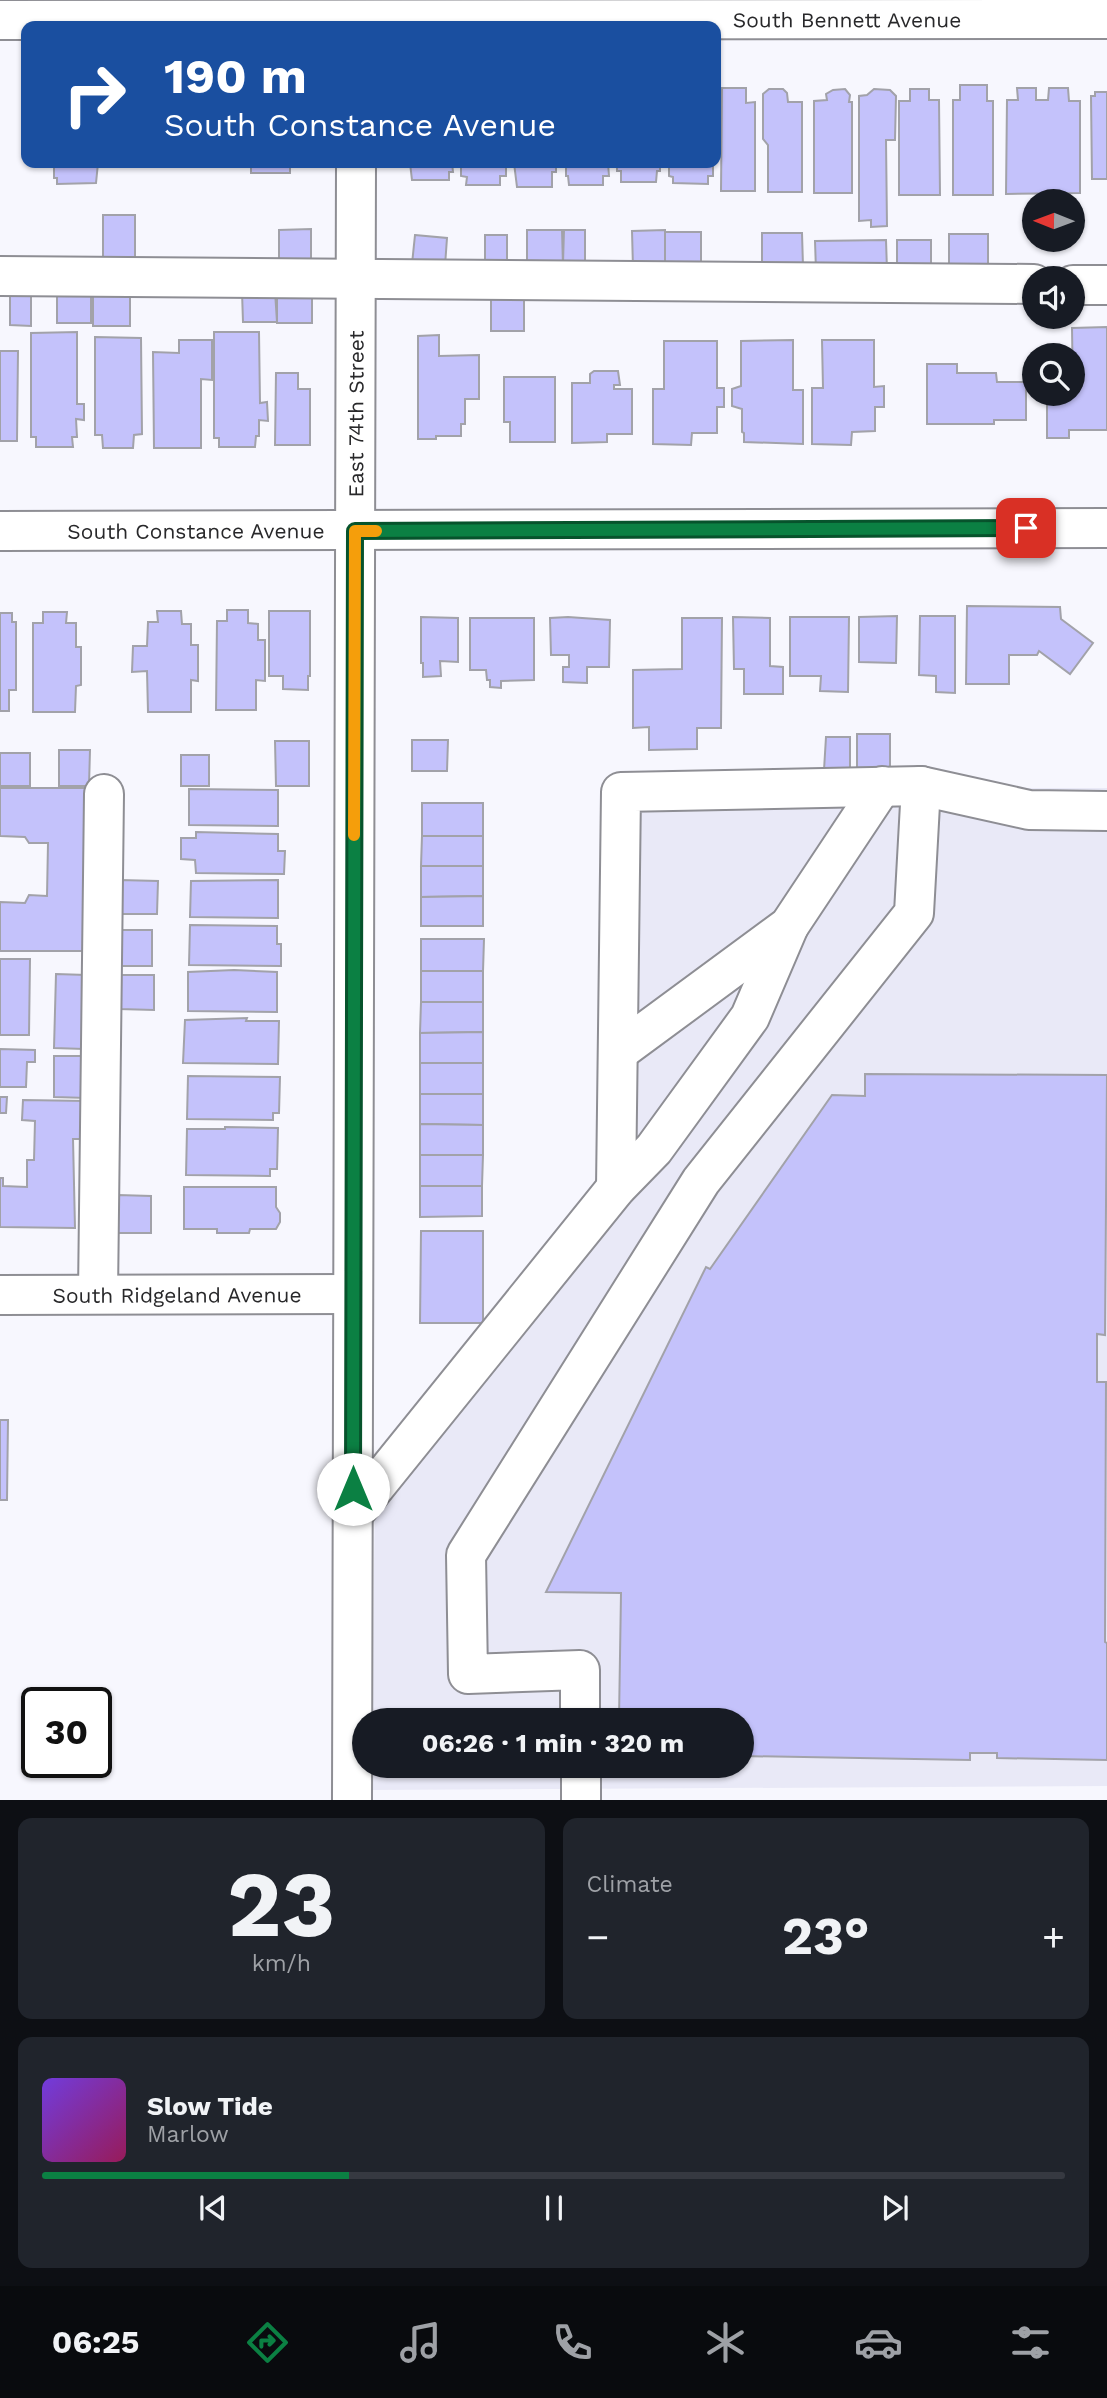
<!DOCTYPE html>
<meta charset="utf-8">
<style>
body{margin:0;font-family:"Work Sans",sans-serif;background:#20242c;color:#f1f3f6;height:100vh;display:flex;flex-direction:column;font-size:26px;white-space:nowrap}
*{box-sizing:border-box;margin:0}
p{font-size:23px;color:#9ea1a6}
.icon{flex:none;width:38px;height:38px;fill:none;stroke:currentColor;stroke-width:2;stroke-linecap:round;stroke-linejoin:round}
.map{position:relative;height:1800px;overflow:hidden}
.panel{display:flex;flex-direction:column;gap:18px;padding:18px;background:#0d0f14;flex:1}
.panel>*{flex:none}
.hud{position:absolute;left:21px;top:21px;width:700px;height:147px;border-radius:14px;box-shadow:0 2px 5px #0004;background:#1a4fa0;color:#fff;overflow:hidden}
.needle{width:46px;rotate:271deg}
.tools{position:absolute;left:1022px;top:189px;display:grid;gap:14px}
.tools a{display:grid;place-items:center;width:63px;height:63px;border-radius:50%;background:#171b24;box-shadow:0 2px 5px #0004;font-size:35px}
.speed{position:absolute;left:21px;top:1687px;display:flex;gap:14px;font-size:35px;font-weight:700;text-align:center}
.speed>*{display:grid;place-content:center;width:91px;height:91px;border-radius:50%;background:#171b24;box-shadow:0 2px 5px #0004;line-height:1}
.speed .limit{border:4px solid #111;border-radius:10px;background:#fff;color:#111}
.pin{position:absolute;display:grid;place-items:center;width:60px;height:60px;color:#fff;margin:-30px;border-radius:14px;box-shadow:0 4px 10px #0006}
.me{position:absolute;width:77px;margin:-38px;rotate:0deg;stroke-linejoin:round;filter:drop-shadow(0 0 5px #0008)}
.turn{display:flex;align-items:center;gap:24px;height:147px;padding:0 28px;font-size:32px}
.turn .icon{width:91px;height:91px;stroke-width:2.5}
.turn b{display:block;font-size:49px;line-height:60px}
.big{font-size:52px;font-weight:700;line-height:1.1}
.panel .widget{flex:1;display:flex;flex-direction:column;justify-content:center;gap:10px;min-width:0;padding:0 24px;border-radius:14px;background:#20242c}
.panel .dial{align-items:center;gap:0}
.dial b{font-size:91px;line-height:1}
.song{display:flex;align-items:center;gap:21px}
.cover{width:84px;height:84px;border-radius:10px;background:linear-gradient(135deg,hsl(260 70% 55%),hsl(330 70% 35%))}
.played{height:7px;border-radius:4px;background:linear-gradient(90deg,#0b8043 30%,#363941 30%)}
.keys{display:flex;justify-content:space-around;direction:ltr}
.heat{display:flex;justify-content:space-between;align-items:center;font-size:38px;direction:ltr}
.panel .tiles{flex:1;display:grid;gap:18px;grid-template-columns:1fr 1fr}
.widget:last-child{grid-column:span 2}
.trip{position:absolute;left:352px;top:1708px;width:402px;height:70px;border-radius:35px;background:#171b24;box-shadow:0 2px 5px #0004;font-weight:700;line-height:70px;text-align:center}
.tabs{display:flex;height:112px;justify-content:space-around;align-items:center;background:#090b0e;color:#9ea1a6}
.tabs .icon{width:49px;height:49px}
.tabs .on{color:#0b8043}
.tabs b{font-size:32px;color:#f1f3f6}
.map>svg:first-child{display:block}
.built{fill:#e9e9f7}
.building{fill:#c4c2fb;stroke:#a2a2a9;stroke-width:2}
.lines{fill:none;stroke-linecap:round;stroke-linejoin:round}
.minor-casing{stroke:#8e8e94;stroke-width:42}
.minor{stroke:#fff;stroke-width:38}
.route-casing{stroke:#07532c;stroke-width:18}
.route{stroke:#0b8043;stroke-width:12}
.slow{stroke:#f59e0b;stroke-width:12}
.labels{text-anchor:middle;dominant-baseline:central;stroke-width:7;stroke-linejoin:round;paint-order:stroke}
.street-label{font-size:21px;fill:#28282a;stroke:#f7f7fe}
</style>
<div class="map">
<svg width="1107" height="1800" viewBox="0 0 1107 1800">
<rect width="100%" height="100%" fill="#f7f7fe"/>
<path class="built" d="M 1013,788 L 1107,788 L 1107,1786 L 371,1790 L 372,1766 L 742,1766 L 742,1720 L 372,1720 L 375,1491 L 602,1182 L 600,797 Z"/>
<g class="building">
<path d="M 960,85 L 987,85 L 987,101 L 993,101 L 993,195 L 953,195 L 953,100 L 960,100 Z"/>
<path d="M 722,88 L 746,88 L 746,103 L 755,102 L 755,191 L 721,191 Z"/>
<path d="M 1017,88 L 1036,88 L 1036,100 L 1048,100 L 1049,88 L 1068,88 L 1069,101 L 1080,101 L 1080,193 L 1006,194 L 1007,100 L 1018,100 Z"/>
<path d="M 769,89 L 783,89 L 787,93 L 788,102 L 802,102 L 802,192 L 768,192 L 768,145 L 763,139 L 763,94 Z"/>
<path d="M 845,89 L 850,95 L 849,102 L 852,102 L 852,193 L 814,193 L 814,101 L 827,100 L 826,94 L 833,90 Z"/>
<path d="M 874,89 L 890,90 L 896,96 L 895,140 L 886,140 L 887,226 L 871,227 L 871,220 L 859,221 L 859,96 L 867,95 Z"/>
<path d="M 910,89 L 929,89 L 929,100 L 939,100 L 940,195 L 899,195 L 899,101 L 910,101 Z"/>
<path d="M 1095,92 L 1107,92 L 1107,179 L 1092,179 L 1091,96 L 1095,96 Z"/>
<path d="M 54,163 L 98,163 L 96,183 L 57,184 L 57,178 L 54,178 Z"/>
<rect x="251" y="163" width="39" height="10"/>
<path d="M 410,163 L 452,163 L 453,172 L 449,172 L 449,180 L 412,180 Z"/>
<path d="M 461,163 L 506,163 L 506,176 L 500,176 L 500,185 L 466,185 L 467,177 L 461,176 Z"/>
<path d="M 514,163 L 556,163 L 556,172 L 552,172 L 552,187 L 517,187 Z"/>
<path d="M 566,163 L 608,163 L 609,176 L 603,176 L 603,185 L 569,185 L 568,176 L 566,176 Z"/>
<path d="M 617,163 L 660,163 L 660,171 L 657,171 L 656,182 L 621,182 L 621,171 L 617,171 Z"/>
<path d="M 669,163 L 713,163 L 713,176 L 708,176 L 708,184 L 673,183 L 673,177 L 669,176 Z"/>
<rect x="103" y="215" width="32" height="45"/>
<path d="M 311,229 L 311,261 L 279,260 L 279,230 Z"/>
<path d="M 527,230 L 562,230 L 563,266 L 527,266 Z"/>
<path d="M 564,230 L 585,230 L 585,262 L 563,263 Z"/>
<path d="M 665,230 L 665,268 L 633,268 L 632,231 Z"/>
<rect x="665" y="232" width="36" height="35"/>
<path d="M 762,233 L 802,233 L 803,266 L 762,267 Z"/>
<rect x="949" y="234" width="39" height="37"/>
<path d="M 415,235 L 447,238 L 445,266 L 412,264 Z"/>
<rect x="485" y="235" width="22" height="32"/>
<path d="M 886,240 L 887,270 L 816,271 L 815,241 Z"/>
<rect x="897" y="240" width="34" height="30"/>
<rect x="57" y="290" width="34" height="33"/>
<rect x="277" y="290" width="35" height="33"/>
<rect x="93" y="291" width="37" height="35"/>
<path d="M 275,291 L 277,322 L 243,322 L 242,292 Z"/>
<path d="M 10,292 L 31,292 L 31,326 L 10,325 Z"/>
<rect x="491" y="299" width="33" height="32"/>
<path d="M 1107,327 L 1107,430 L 1069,430 L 1069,438 L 1047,438 L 1047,394 L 1073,394 L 1072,328 Z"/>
<path d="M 77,332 L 77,404 L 84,404 L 84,420 L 76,419 L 77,437 L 72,437 L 73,447 L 36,447 L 36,437 L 31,437 L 31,333 Z"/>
<path d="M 214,332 L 259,332 L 260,403 L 267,402 L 268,421 L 259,420 L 259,436 L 256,436 L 255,447 L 219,447 L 219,438 L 214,438 Z"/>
<path d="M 439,335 L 439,356 L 479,355 L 479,399 L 465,399 L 465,424 L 461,424 L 461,436 L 436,436 L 436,439 L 418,439 L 418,336 Z"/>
<path d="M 95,337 L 141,338 L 142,434 L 134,435 L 133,448 L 103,448 L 102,435 L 95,435 Z"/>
<path d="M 179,340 L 212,340 L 212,380 L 201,379 L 201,448 L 154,448 L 153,352 L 179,353 Z"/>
<path d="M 793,340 L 793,390 L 803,390 L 803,444 L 744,442 L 744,433 L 742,432 L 742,409 L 732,406 L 732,389 L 741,386 L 741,341 Z"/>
<path d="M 822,340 L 874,340 L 874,387 L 884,386 L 884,407 L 875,407 L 875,431 L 852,432 L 851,445 L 812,444 L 812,388 L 823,388 Z"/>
<path d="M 664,341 L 717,341 L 717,388 L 724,388 L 724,407 L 717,407 L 717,433 L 692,433 L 691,445 L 653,444 L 653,389 L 664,389 Z"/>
<path d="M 0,351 L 18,351 L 17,441 L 0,441 Z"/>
<path d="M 927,364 L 957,364 L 957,373 L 996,373 L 997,382 L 1026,382 L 1026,420 L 994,420 L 994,424 L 927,424 Z"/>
<path d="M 594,371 L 618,371 L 620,385 L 614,385 L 614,389 L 632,389 L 632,434 L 607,434 L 607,442 L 572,443 L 572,383 L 590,383 L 590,374 Z"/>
<path d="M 276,373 L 298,373 L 298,389 L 310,389 L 310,445 L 275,445 Z"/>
<path d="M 504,377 L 555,377 L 555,442 L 510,442 L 510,422 L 504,422 Z"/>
<path d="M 967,606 L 1060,607 L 1061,619 L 1093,643 L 1070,674 L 1039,651 L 1037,655 L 1009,655 L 1009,684 L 966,684 Z"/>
<path d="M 227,610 L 248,610 L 248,623 L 258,624 L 258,640 L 265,640 L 265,681 L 256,680 L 256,710 L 216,710 L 217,621 L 227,621 Z"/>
<path d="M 157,611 L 181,611 L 182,624 L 191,624 L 191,645 L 198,645 L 198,681 L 191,680 L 191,712 L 148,712 L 147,671 L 132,672 L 133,646 L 147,646 L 148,622 L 158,622 Z"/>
<path d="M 269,611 L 310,611 L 310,676 L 308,676 L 308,690 L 283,689 L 283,676 L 269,676 Z"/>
<path d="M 43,612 L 67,612 L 66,623 L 76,623 L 76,647 L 81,647 L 81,685 L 76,686 L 75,712 L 33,712 L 33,623 L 43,623 Z"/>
<path d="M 0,613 L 12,613 L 12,622 L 16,622 L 16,690 L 9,690 L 9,711 L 0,711 Z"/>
<path d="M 897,616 L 896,663 L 859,662 L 859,617 Z"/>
<path d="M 920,616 L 955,616 L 955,693 L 936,692 L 936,676 L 919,675 Z"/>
<path d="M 421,617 L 458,618 L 458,662 L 440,661 L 441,676 L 423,677 L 423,663 L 421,663 Z"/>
<path d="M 568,617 L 610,620 L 609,667 L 587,667 L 587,683 L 563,682 L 563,667 L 569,667 L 569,655 L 551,655 L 550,618 Z"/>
<path d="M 733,617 L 770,618 L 770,666 L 783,667 L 783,694 L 744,694 L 744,669 L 734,669 Z"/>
<path d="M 790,617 L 849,617 L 848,692 L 820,691 L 821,676 L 790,676 Z"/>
<path d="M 470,618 L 534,618 L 534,680 L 501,681 L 501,688 L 490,687 L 490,680 L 487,680 L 486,670 L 470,670 Z"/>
<path d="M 682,618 L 722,618 L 721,728 L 697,728 L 697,749 L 649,750 L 649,727 L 633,728 L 633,670 L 682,669 Z"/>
<rect x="857" y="734" width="33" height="36"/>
<path d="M 826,737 L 850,737 L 850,770 L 824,770 Z"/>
<path d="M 412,740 L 448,740 L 447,771 L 412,771 Z"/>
<path d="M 275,741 L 309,741 L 309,786 L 276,786 Z"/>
<path d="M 59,750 L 90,750 L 89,786 L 59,786 Z"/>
<rect x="0" y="753" width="30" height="33"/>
<rect x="181" y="755" width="28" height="31"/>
<path d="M 0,788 L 88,788 L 87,951 L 0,951 L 0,902 L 25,903 L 29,895 L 47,896 L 48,843 L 29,843 L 25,837 L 0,836 Z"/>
<path d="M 189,789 L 278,790 L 278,826 L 189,825 Z"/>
<rect x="422" y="803" width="61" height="33"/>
<path d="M 196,832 L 278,834 L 278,851 L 285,851 L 284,874 L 196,873 L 195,860 L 181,859 L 181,838 L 196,838 Z"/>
<path d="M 422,836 L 483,836 L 483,866 L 421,866 Z"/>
<path d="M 421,866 L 483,866 L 483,896 L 421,897 Z"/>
<path d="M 120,880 L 158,881 L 157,914 L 120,914 Z"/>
<path d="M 278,880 L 278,918 L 190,917 L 191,881 Z"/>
<path d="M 483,896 L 483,926 L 421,926 L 421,897 Z"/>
<path d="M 190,925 L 277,926 L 277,944 L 281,944 L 281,966 L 189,965 Z"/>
<rect x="115" y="930" width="37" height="36"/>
<path d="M 421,939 L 484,939 L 483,971 L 421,971 Z"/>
<path d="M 0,959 L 30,959 L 29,1035 L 0,1035 Z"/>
<path d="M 234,970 L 277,972 L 277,1012 L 188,1011 L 188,972 Z"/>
<rect x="421" y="971" width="62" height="31"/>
<path d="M 56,974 L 86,975 L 84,1049 L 54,1048 Z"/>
<path d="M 119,975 L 154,975 L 154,1010 L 119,1009 Z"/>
<path d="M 421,1002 L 483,1002 L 483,1032 L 420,1033 Z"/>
<path d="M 247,1018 L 246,1021 L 279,1021 L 278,1064 L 183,1063 L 185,1020 Z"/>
<path d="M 483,1032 L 483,1063 L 420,1063 L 420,1033 Z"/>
<path d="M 0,1049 L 35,1050 L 35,1062 L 27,1062 L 26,1087 L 0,1087 Z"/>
<path d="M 54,1056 L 87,1056 L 87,1098 L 54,1097 Z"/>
<rect x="420" y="1063" width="63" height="31"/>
<path d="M 865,1074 L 1107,1075 L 1105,1335 L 1097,1334 L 1097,1382 L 1106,1382 L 1105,1642 L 1107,1643 L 1107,1760 L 997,1758 L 997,1753 L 970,1753 L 970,1760 L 742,1756 L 742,1720 L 619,1720 L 621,1593 L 546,1592 L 706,1267 L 710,1269 L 832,1095 L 865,1096 Z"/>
<path d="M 188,1076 L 280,1077 L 279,1113 L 273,1113 L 273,1120 L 187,1119 Z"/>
<path d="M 420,1094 L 483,1094 L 483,1125 L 420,1124 Z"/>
<path d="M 0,1097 L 7,1097 L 6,1113 L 0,1113 Z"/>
<path d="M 23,1100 L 87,1101 L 87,1139 L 73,1139 L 75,1228 L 0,1227 L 0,1178 L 3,1178 L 3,1186 L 27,1187 L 27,1160 L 34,1160 L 35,1121 L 22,1120 Z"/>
<path d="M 420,1124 L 483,1125 L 483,1155 L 420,1155 Z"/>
<path d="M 225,1127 L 278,1128 L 277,1169 L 270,1169 L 270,1176 L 186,1175 L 187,1129 L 225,1129 Z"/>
<path d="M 420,1155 L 483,1155 L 482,1186 L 420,1186 Z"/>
<path d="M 420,1186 L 482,1186 L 482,1216 L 420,1217 Z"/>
<path d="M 184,1187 L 276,1187 L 276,1207 L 280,1213 L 280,1222 L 276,1229 L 250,1229 L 249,1233 L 217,1233 L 217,1229 L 184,1229 Z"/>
<path d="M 118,1195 L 151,1196 L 151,1233 L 118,1233 Z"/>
<path d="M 421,1231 L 483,1231 L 483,1323 L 420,1323 Z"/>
<path d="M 0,1420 L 8,1420 L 7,1500 L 0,1500 Z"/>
</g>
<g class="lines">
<defs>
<g id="minor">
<path id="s1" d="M 0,20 L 1107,19"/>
<path d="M 0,276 L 1034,284"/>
<path d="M 1073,285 L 1107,285"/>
<path id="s2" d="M 0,531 L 1107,528"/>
<path d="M 618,1052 L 789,926 L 882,786"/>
<path d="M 616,1188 L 621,792 L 921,786 L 1029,810 L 1107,811"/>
<path d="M 98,1294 L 104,794"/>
<path id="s3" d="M 0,1295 L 353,1294"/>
<path d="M 353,1514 L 616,1188 L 654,1149 L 750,1017 L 789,926"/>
<path d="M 580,1720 L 580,1670 L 468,1674 L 466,1555 L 701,1181 L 914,913 L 921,786"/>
<path d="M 581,1766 L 581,1800"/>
<path id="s4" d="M 352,1800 L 356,163"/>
</g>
</defs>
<use href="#minor" class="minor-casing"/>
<use href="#minor" class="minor"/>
</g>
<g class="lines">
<defs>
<path id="route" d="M 353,1489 L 355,531 L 1026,528"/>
</defs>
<use href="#route" class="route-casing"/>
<use href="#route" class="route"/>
<path class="slow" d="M 354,835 L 355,531 L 376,531"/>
</g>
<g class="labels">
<g class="street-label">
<text stroke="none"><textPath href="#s1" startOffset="847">South Bennett Avenue</textPath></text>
<text stroke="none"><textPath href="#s4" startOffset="1386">East 74th Street</textPath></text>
<text stroke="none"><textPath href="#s2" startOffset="196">South Constance Avenue</textPath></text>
<text stroke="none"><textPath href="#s3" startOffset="177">South Ridgeland Avenue</textPath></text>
</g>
</g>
</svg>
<div class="tools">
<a><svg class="needle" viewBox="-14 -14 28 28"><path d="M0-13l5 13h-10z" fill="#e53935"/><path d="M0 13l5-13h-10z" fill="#9ea1a6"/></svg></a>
<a><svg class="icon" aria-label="sound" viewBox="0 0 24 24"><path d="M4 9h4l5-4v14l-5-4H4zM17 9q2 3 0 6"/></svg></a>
<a><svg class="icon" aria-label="search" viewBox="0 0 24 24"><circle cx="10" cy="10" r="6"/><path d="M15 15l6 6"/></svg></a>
</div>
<div class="speed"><div class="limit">30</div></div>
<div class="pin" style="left:1026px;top:528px;background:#d93025"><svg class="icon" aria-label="arrive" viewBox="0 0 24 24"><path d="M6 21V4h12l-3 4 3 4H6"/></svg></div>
<svg class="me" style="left:353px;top:1489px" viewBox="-20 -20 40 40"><circle r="19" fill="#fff"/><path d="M0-13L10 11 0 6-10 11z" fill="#0b8043"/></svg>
<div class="trip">06:26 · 1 min · 320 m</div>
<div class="hud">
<div class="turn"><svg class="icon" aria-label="right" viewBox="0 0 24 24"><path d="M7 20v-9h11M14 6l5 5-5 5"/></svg><div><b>190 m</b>South Constance Avenue</div></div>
</div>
</div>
<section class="panel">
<div class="tiles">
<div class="widget dial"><b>23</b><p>km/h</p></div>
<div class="widget"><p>Climate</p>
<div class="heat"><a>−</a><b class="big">23°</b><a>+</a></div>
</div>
<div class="widget">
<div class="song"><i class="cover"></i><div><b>Slow Tide</b><p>Marlow</p></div></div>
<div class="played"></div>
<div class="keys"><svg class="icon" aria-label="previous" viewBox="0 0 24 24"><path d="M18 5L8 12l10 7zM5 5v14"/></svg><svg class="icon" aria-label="pause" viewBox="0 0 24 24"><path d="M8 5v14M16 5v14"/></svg><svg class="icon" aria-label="next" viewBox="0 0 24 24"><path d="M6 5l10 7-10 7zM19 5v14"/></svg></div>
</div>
</div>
</section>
<nav class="tabs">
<b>06:25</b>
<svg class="icon on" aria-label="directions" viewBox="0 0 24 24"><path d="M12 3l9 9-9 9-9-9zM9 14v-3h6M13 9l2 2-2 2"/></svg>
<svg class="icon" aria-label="music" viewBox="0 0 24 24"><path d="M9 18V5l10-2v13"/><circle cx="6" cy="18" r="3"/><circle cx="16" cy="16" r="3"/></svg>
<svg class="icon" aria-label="phone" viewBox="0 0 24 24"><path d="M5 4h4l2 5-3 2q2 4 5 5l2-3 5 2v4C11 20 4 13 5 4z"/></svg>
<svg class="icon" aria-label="climate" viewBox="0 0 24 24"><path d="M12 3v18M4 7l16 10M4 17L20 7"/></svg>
<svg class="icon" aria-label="car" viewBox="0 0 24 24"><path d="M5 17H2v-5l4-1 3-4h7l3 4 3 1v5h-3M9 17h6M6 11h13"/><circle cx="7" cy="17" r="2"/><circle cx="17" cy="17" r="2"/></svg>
<svg class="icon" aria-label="filters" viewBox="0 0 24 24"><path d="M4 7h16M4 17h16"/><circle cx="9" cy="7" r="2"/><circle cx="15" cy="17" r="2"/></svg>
</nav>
